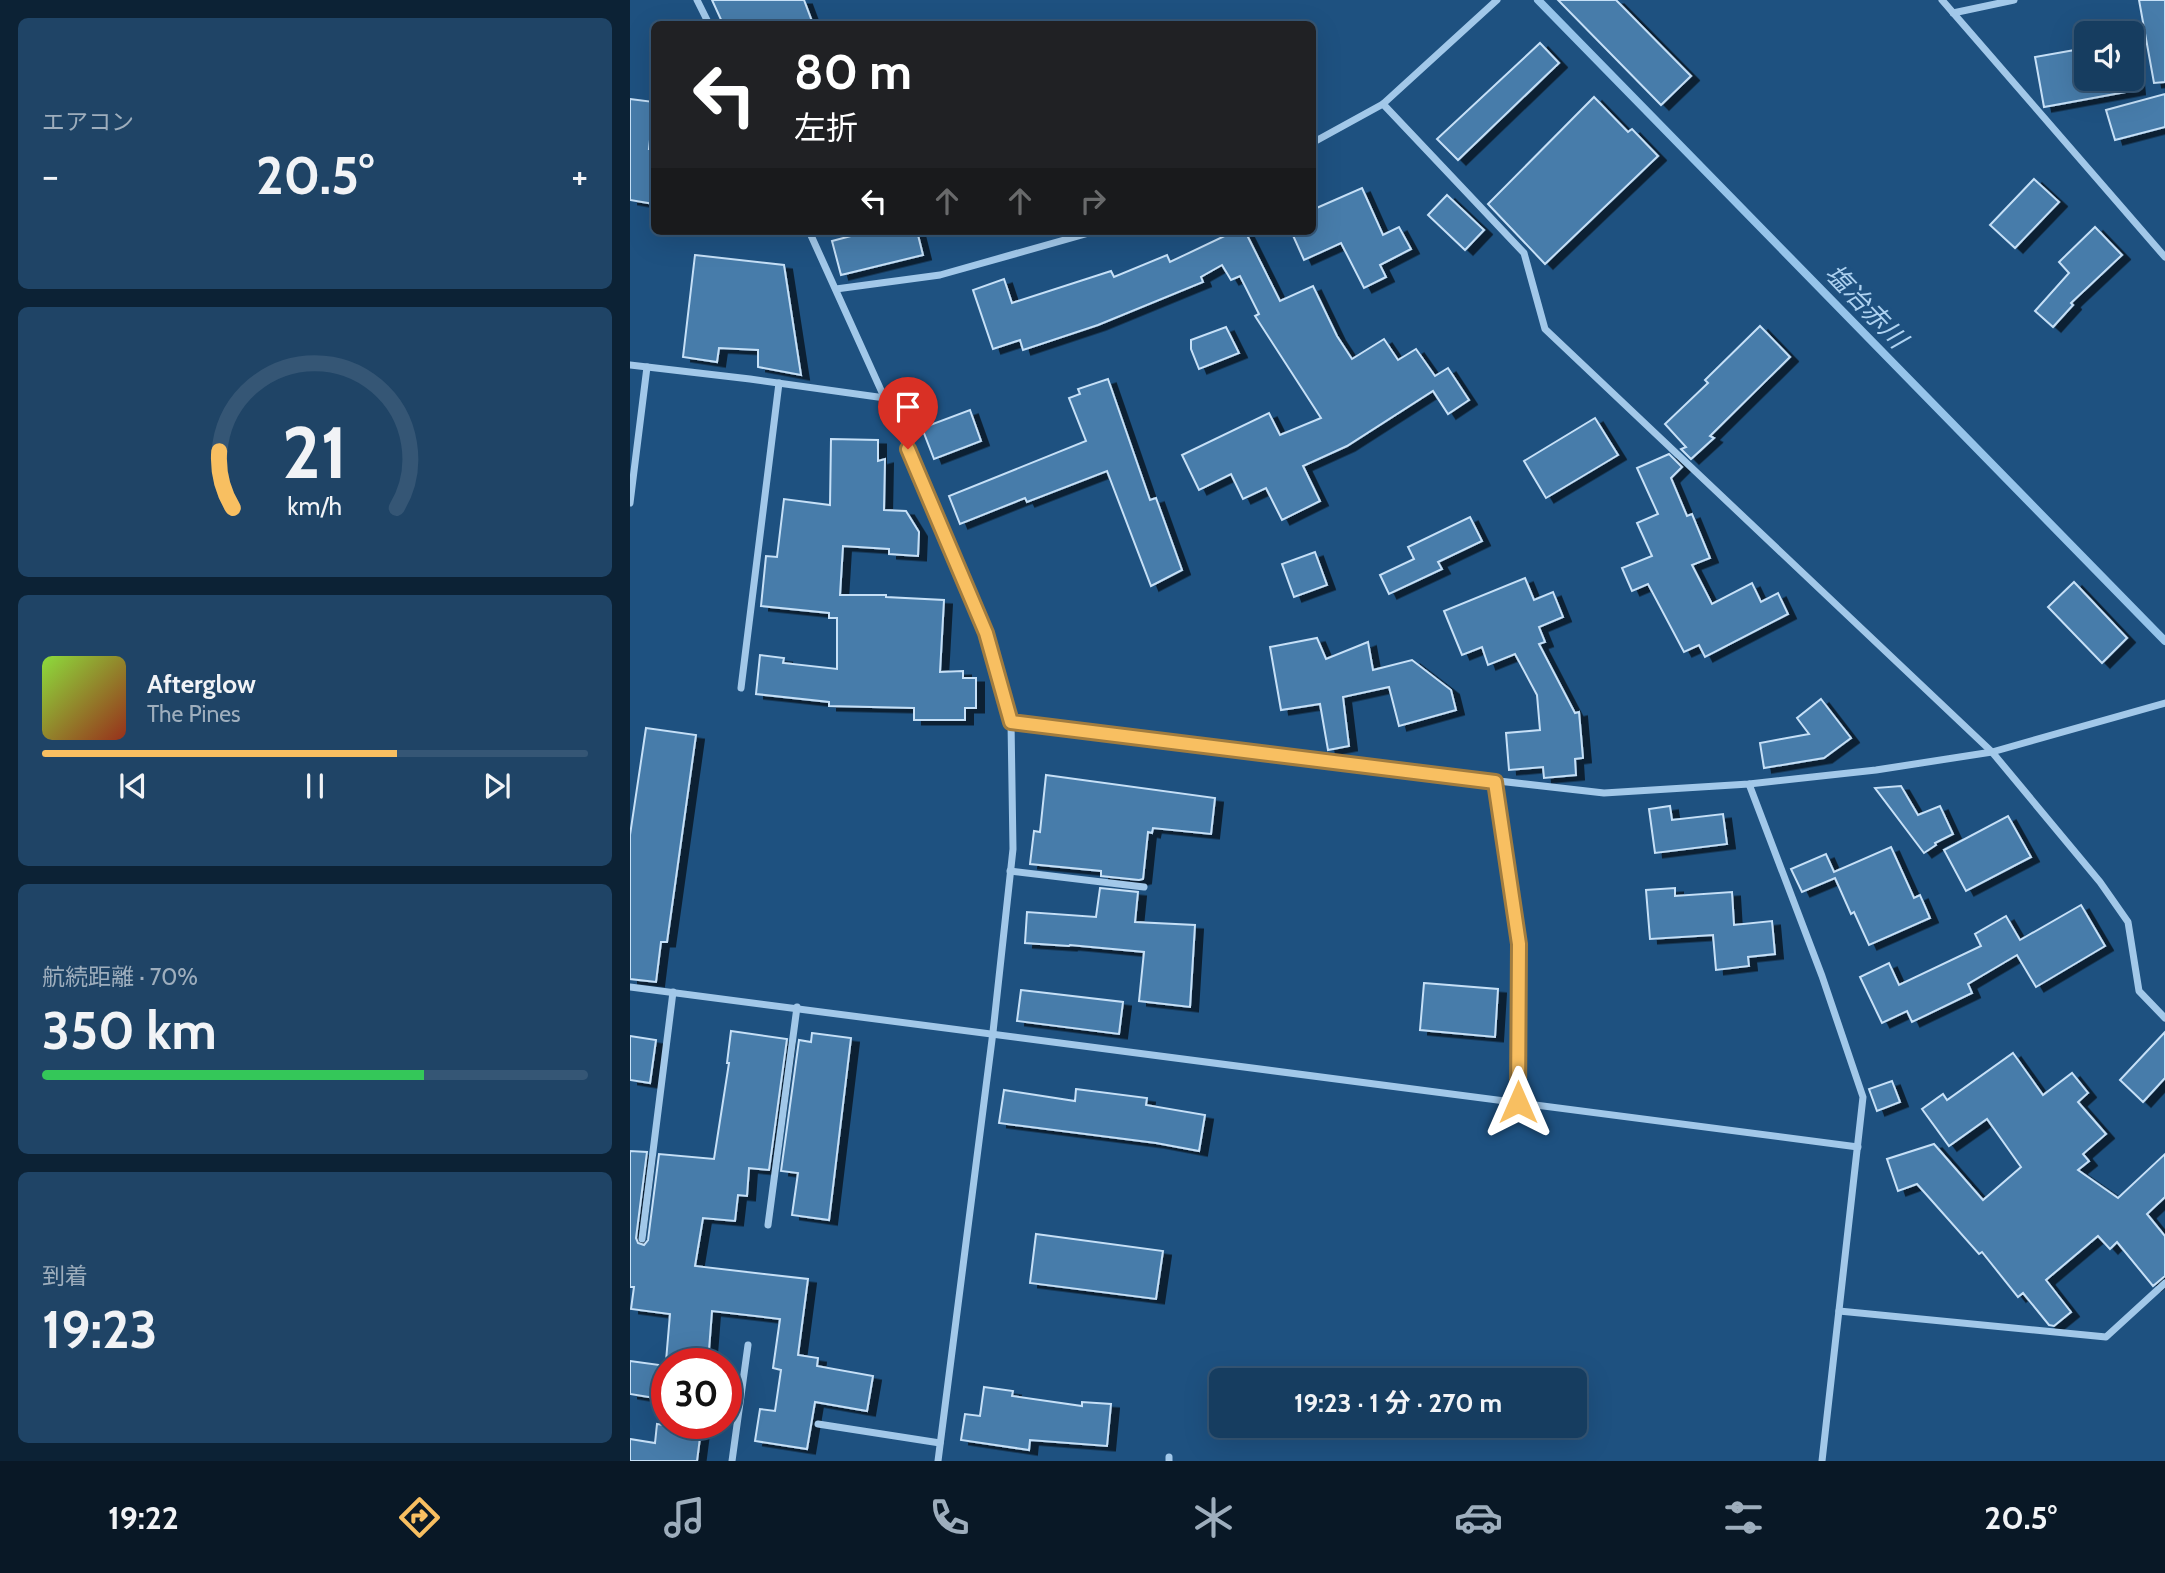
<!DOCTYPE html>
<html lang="ja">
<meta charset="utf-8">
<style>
body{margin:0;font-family:Cabin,"Noto Sans JP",sans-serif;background:#1f4466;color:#f1f3f6;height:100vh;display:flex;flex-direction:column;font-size:26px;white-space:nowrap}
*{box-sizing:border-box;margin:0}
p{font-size:23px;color:#9eaebd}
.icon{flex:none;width:38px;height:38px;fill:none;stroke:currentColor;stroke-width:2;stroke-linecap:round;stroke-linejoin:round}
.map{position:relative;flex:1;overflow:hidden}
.side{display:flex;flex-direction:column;gap:18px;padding:18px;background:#0c2235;width:630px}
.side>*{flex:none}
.hud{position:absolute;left:21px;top:21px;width:665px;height:214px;border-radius:10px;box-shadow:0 7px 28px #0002,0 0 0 2px #355675;background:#202124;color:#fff;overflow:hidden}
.controls{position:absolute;left:1444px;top:21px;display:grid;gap:14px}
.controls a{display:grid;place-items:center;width:70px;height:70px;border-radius:10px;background:#163d60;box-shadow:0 7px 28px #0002,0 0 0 2px #355675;font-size:35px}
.speed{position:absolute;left:21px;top:1348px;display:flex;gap:14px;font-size:35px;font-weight:700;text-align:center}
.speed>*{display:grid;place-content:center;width:91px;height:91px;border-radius:50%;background:#163d60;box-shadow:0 7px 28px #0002,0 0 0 2px #355675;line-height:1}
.speed .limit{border:10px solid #d22;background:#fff;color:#111}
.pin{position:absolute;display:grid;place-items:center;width:60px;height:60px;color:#fff;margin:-72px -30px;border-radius:50% 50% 50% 0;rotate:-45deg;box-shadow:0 0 7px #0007}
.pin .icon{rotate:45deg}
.me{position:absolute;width:77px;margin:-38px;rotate:0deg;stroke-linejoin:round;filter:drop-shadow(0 0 5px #0008)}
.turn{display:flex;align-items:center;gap:24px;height:147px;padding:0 28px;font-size:32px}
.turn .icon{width:91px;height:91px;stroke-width:2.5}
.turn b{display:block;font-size:49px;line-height:60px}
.lanes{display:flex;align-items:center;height:66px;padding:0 28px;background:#0003;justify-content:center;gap:35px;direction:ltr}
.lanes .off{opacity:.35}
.big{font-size:52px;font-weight:700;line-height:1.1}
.side .tile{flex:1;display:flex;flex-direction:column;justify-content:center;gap:10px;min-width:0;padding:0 24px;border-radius:10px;background:#1f4466}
.side .dial{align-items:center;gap:0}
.dial svg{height:182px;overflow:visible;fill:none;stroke:#355675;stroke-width:7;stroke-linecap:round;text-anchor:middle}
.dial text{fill:#f1f3f6;stroke:none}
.song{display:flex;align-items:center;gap:21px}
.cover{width:84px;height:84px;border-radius:10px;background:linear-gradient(135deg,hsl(90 70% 55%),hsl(10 70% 35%))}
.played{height:7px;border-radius:4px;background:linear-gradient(90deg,#f8bf61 65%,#355675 65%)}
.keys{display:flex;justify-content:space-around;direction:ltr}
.heat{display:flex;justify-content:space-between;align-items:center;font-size:38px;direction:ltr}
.charge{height:10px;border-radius:5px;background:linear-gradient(90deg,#34c759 70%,#355675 0)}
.trip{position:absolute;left:579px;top:1368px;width:378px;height:70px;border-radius:10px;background:#163d60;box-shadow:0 7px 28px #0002,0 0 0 2px #355675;font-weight:700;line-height:70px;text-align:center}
.dock{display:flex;height:112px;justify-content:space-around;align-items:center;background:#091826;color:#9eaebd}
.dock .icon{width:49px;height:49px}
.dock .active{color:#f8bf61}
.dock b{font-size:32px;color:#f1f3f6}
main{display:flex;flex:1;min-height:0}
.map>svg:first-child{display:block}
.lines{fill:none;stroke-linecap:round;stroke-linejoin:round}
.stream{stroke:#96c4ea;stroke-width:8}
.building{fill:#467baa;stroke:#c6e0f7;stroke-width:2;filter:url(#shadow)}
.minor{stroke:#a2c8e9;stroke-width:7}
.route-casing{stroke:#a17c3f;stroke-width:18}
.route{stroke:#f8bf61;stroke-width:12}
.labels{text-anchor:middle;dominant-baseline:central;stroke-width:7;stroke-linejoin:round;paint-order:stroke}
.water-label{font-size:26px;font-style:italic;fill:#aed2f0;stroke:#1e5180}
</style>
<main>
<section class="side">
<div class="tile"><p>エアコン</p>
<div class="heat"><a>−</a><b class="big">20.5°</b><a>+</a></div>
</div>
<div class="tile dial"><svg viewBox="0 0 100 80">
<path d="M14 69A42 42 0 1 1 86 69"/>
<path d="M14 69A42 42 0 0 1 8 44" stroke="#f8bf61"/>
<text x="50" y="56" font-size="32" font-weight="700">21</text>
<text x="50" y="72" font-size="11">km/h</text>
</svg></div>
<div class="tile">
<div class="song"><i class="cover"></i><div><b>Afterglow</b><p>The Pines</p></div></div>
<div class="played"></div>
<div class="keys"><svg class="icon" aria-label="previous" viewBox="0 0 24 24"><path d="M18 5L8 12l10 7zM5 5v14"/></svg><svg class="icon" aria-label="pause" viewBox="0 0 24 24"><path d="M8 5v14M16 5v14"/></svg><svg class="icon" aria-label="next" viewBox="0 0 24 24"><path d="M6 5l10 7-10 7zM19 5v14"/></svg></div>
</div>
<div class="tile"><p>航続距離 · 70%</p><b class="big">350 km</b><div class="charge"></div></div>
<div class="tile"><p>到着</p><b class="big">19:23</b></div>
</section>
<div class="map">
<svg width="1535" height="1461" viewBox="0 0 1535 1461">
<defs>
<filter id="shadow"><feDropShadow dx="8" dy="4.5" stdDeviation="0" flood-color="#0009"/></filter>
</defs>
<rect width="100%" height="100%" fill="#1e5180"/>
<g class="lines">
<path class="stream" d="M 908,0 L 1535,641"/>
</g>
<g class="building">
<path d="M 82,0 L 174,0 L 183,24 L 93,24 Z"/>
<path d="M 928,0 L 986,0 L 1061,76 L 1031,105 Z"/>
<path d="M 1509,0 L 1535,0 L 1535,82 L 1524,83 Z"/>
<path d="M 910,43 L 929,63 L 828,160 L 807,139 Z"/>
<path d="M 1456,48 L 1456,79 L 1506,79 L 1507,90 L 1414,107 L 1405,57 Z"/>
<path d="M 1535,94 L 1535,127 L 1485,140 L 1476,110 Z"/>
<path d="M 964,97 L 998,132 L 1002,129 L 1028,156 L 915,264 L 858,204 Z"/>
<path d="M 0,99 L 24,102 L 19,149 L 24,149 L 24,204 L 0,200 Z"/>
<path d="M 1404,179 L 1429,202 L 1385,248 L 1360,225 Z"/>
<path d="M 732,188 L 753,235 L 769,227 L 781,249 L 750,265 L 756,277 L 734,288 L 711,243 L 674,260 L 661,231 L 682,231 L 682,210 Z"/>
<path d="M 817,195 L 854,230 L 835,250 L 798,215 Z"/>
<path d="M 1465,227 L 1492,255 L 1441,303 L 1443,305 L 1423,327 L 1405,311 L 1439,273 L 1429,262 Z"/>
<path d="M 240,231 L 287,231 L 293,255 L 211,275 L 202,241 Z"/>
<path d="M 605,231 L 615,231 L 650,301 L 683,286 L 707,336 L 722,359 L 754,339 L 768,360 L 786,349 L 805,376 L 818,368 L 839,400 L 818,414 L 803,391 L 717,446 L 673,466 L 690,501 L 652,520 L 636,488 L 613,499 L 601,474 L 569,490 L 552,455 L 639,413 L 650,435 L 691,418 L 625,316 L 629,314 L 610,276 L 601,280 L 592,265 L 571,277 L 573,282 L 468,325 L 393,350 L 390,340 L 363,349 L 343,290 L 374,279 L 382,303 L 481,271 L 484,277 L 537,255 L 540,262 Z"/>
<path d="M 65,255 L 154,265 L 171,375 L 128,367 L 128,350 L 89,348 L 87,362 L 53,357 Z"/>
<path d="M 1130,326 L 1160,357 L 1080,436 L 1084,438 L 1061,459 L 1051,449 L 1056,447 L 1035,424 L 1078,383 L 1075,380 Z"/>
<path d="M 596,327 L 609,353 L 569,369 L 561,349 L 561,340 Z"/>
<path d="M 478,379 L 520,500 L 526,498 L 552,570 L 521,586 L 477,471 L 397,502 L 395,498 L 330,524 L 319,496 L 456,441 L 439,398 L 450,394 L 448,389 Z"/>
<path d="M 340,410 L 351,441 L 304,459 L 292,428 Z"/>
<path d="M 965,418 L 988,455 L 916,498 L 894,461 Z"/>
<path d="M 201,439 L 248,440 L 248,461 L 255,459 L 254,510 L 276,511 L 289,532 L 288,556 L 259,554 L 259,549 L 213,546 L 210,595 L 256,595 L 256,597 L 314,600 L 310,672 L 333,671 L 333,678 L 346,678 L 346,708 L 335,708 L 335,720 L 284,720 L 284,708 L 199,706 L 199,702 L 126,694 L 130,655 L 154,658 L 153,663 L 207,669 L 207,618 L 199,618 L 199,613 L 131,606 L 136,556 L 147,557 L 154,499 L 200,505 Z"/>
<path d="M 1039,454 L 1052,467 L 1041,478 L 1057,516 L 1062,514 L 1080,558 L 1062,565 L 1082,604 L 1122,583 L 1131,602 L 1148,593 L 1158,614 L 1075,657 L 1069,645 L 1054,652 L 1018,584 L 1002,591 L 992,568 L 1022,556 L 1007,523 L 1028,514 L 1007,468 Z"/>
<path d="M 840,517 L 852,541 L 808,562 L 812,569 L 759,594 L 750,575 L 784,559 L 778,547 Z"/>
<path d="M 685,552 L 697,585 L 664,597 L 652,564 Z"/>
<path d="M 895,578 L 904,600 L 923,592 L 933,617 L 909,627 L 915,642 L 909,644 L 945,713 L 949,712 L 953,758 L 945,759 L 946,775 L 914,778 L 913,767 L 879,770 L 876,733 L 910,730 L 907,695 L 885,654 L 858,665 L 852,647 L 832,655 L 814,611 Z"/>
<path d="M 1444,582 L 1497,638 L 1472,663 L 1418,607 Z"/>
<path d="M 687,638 L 696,659 L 738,642 L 743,670 L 782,660 L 821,690 L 826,710 L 769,726 L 759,687 L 713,697 L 719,746 L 698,750 L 690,704 L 651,710 L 640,647 Z"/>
<path d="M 1191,699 L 1221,738 L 1194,758 L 1134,768 L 1130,743 L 1179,734 L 1167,718 Z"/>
<path d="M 16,728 L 66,735 L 37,942 L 31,942 L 26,982 L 0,979 L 0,835 Z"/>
<path d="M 416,775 L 585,798 L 581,834 L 523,828 L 522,833 L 518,832 L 513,879 L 509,880 L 471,876 L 471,871 L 400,864 L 404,831 L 410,832 Z"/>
<path d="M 1271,786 L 1288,815 L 1310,806 L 1323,834 L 1305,843 L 1306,845 L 1294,853 L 1245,788 Z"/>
<path d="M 1040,806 L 1042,820 L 1093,814 L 1097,844 L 1025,853 L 1019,809 Z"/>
<path d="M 1378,816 L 1401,857 L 1336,891 L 1314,850 Z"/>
<path d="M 1261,847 L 1284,898 L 1290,895 L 1300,918 L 1239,945 L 1224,912 L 1221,914 L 1205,878 L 1172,892 L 1161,869 L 1196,854 L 1204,872 Z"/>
<path d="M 470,888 L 508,892 L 505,922 L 565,925 L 560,1007 L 509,1001 L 514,952 L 440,945 L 439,946 L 395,943 L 397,912 L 466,917 Z"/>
<path d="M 1045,888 L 1045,896 L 1102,892 L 1104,925 L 1142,921 L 1145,954 L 1118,957 L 1119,966 L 1086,970 L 1083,935 L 1020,939 L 1016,890 Z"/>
<path d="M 1451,905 L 1475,946 L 1406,987 L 1387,955 L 1338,984 L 1342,993 L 1282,1022 L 1277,1011 L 1252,1023 L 1230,977 L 1259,963 L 1269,985 L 1351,946 L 1345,934 L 1376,916 L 1390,940 Z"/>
<path d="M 794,983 L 868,989 L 865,1037 L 790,1030 Z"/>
<path d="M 391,990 L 493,1002 L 489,1034 L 387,1021 Z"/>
<path d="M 101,1031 L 157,1039 L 139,1170 L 119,1168 L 117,1196 L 108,1195 L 105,1221 L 73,1218 L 65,1266 L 178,1279 L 168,1355 L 188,1358 L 187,1366 L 243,1376 L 237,1411 L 185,1402 L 177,1449 L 125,1441 L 130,1409 L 145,1411 L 151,1370 L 143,1368 L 150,1319 L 82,1311 L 78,1363 L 63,1363 L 36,1361 L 40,1314 L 1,1309 L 4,1287 L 0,1287 L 0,1151 L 17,1152 L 6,1238 L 8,1243 L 14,1245 L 18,1240 L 29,1154 L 84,1159 L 99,1063 L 97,1063 Z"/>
<path d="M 1535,1032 L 1535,1078 L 1513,1102 L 1490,1080 Z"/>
<path d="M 182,1033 L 221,1038 L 199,1220 L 162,1215 L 168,1173 L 151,1171 L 169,1040 L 181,1042 Z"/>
<path d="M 0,1036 L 26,1040 L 20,1083 L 0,1080 Z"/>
<path d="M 1383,1053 L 1413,1095 L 1442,1073 L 1458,1093 L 1448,1102 L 1476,1134 L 1453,1154 L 1459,1161 L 1448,1170 L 1488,1198 L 1535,1154 L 1535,1197 L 1517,1214 L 1535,1236 L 1535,1276 L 1523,1286 L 1487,1242 L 1480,1249 L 1468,1236 L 1416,1280 L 1441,1312 L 1424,1326 L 1419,1325 L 1393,1293 L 1388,1297 L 1352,1252 L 1349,1254 L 1287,1184 L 1268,1191 L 1257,1159 L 1304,1144 L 1353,1200 L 1391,1167 L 1357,1119 L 1319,1146 L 1292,1109 L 1313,1094 L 1317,1100 Z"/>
<path d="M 1262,1081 L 1270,1102 L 1247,1111 L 1239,1089 Z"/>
<path d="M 446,1089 L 517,1098 L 516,1105 L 575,1115 L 569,1151 L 526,1143 L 369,1123 L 374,1090 L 445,1101 Z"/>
<path d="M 406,1234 L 533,1251 L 526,1299 L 400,1283 Z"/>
<path d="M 0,1361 L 37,1366 L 37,1400 L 0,1394 Z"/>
<path d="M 354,1387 L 383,1391 L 382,1396 L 452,1406 L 452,1402 L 481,1404 L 477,1446 L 400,1440 L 399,1450 L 331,1440 L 335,1414 L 350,1416 Z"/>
<path d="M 27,1424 L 71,1430 L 67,1461 L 0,1461 L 0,1439 L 25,1443 Z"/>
</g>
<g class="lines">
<g class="minor">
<path d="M 67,0 L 79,24"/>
<path d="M 1312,0 L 1535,257"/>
<path d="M 1323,13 L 1384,0"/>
<path d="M 753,104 L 894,253 L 915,329 L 1362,752 L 1470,882 L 1498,922 L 1509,991 L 1535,1018"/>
<path d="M 682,143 L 753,104 L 867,0"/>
<path d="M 179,231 L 312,525 L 356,633 L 381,722 L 383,849 L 363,1032 L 308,1461"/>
<path d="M 206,289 L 310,275 L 466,231"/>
<path d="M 0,365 L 120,379 L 255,398"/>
<path d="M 0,503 L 17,367"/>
<path d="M 111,688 L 149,383"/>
<path d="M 381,722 L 561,746 L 974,793 L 1119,784 L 1246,770 L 1362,752 L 1535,703"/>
<path d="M 865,782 L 889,944 L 888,1102"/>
<path d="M 1119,784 L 1192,976 L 1233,1097 L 1192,1461"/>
<path d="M 380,871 L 514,887"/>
<path d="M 0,987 L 1228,1147"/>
<path d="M 138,1225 L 167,1007"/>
<path d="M 12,1239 L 43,992"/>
<path d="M 1209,1311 L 1476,1337 L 1535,1283"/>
<path d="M 188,1424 L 310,1443"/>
<path d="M 102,1461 L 118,1345"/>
<path d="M 539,1461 L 539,1457"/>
</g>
</g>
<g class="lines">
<defs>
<path id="route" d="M 278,449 L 356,633 L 381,722 L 865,782 L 889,944 L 888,1102"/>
</defs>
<use href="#route" class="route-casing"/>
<use href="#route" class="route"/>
</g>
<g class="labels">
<g class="water-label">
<text transform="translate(1236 306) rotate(46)">塩冶赤川</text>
</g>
</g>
</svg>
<div class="controls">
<a><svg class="icon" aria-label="sound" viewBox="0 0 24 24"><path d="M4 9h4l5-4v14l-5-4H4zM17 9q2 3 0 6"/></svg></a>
</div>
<div class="speed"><div class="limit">30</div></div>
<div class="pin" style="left:278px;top:449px;background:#d93025"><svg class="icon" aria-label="arrive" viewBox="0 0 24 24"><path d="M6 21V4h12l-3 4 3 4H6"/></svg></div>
<svg class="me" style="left:888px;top:1102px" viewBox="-20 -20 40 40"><path d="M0-17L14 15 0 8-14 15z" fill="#f8bf61" stroke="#fff" stroke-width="4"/></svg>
<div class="trip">19:23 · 1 分 · 270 m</div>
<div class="hud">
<div class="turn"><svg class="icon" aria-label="left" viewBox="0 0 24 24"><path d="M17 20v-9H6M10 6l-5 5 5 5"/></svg><div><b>80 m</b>左折</div></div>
<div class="lanes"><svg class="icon" aria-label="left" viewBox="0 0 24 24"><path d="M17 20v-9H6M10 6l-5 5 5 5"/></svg><svg class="icon off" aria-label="ahead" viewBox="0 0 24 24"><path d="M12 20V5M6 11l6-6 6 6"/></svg><svg class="icon off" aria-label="ahead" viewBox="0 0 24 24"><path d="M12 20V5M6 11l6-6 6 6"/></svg><svg class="icon off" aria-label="right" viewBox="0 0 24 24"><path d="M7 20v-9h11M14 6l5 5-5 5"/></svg></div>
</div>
</div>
</main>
<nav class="dock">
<b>19:22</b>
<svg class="icon active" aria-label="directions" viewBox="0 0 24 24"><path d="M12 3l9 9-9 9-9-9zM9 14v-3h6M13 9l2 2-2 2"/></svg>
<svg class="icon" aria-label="music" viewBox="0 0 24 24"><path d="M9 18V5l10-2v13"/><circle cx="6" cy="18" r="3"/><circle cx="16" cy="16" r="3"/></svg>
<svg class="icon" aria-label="phone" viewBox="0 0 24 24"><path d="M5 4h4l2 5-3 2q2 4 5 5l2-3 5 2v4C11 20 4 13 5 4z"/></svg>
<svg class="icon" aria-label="climate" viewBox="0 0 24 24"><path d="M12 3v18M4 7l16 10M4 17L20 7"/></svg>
<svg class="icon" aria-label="car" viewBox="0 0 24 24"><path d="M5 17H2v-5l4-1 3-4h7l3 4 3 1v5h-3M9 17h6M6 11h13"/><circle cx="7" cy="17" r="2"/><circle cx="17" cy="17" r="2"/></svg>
<svg class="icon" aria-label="filters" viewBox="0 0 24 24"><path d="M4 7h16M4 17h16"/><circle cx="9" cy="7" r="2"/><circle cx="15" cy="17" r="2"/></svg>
<b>20.5°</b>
</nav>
